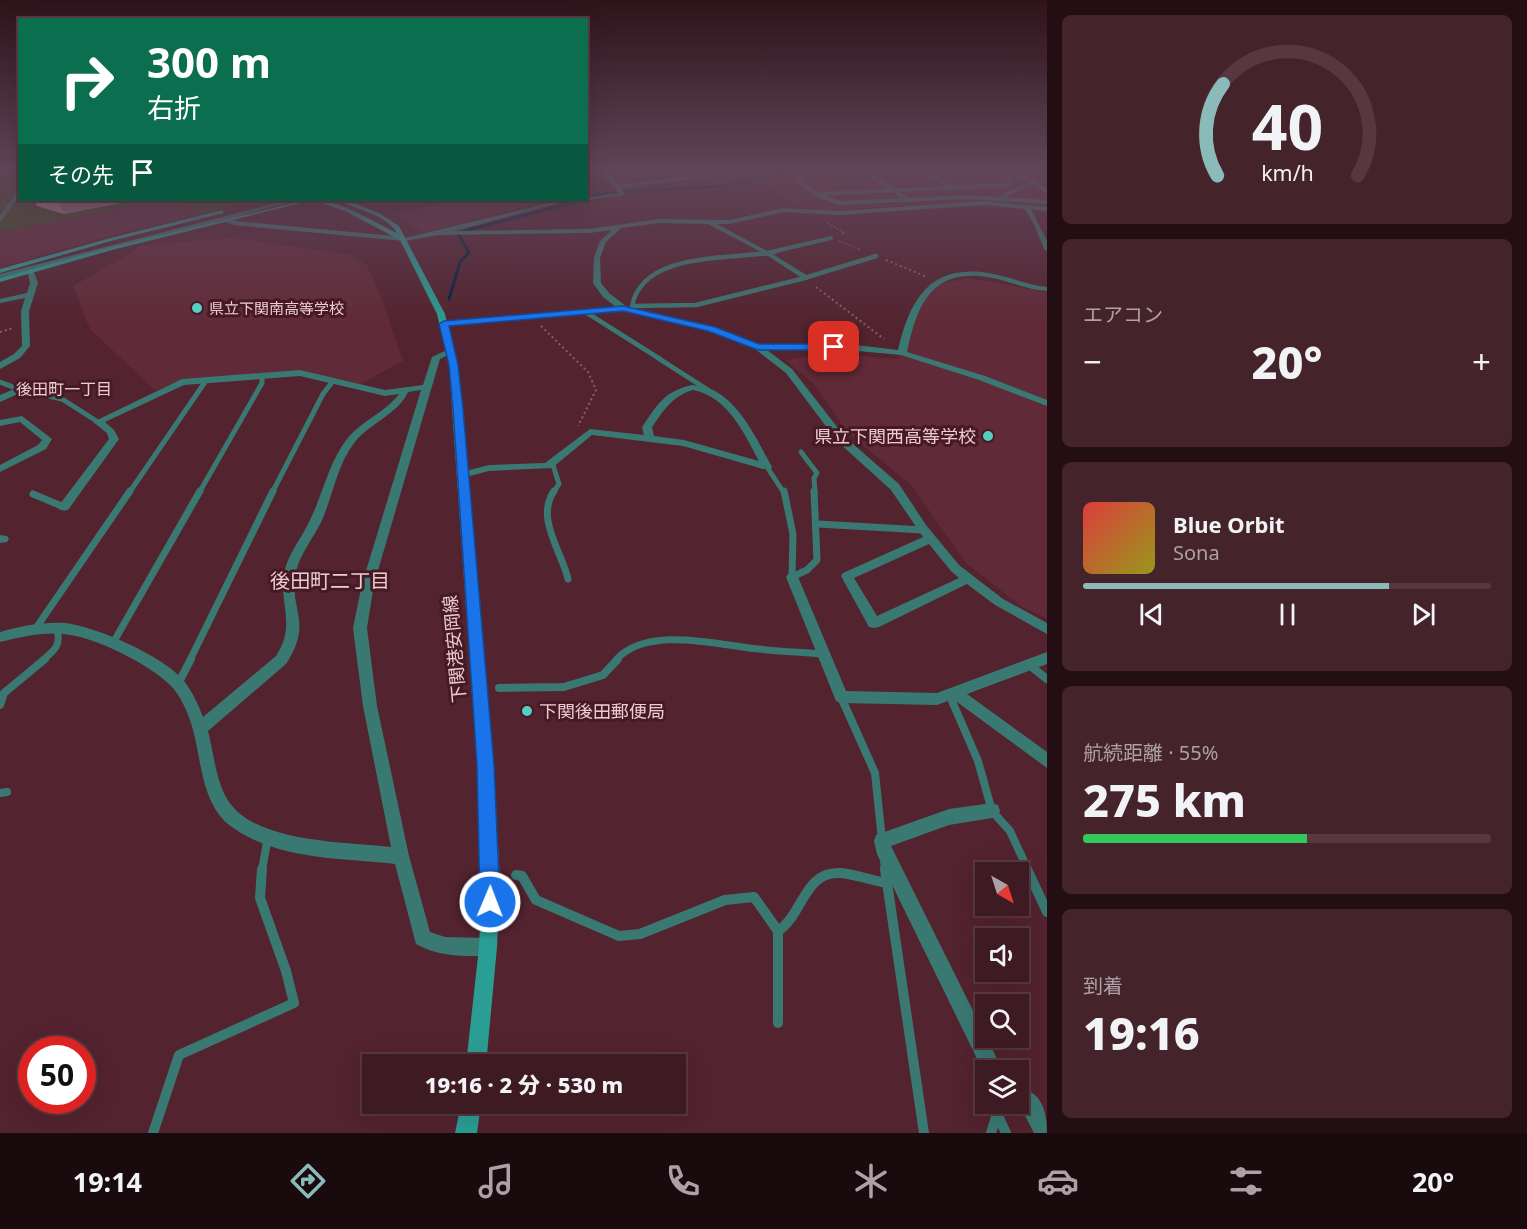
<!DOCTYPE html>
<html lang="ja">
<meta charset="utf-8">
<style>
body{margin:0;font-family:"Noto Sans","Noto Sans JP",sans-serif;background:#45232b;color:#f1f3f6;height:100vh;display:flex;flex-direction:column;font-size:22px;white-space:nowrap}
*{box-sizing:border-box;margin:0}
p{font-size:20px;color:#ada1a6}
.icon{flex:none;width:33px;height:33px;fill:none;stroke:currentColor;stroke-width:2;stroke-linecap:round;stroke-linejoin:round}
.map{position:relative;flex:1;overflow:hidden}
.drawer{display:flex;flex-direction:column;gap:15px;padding:15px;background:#220e13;width:480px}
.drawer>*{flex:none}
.hud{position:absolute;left:18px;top:18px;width:570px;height:183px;border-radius:0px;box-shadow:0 6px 24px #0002,0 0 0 2px #573841;background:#0b6e4f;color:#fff;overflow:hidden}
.needle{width:39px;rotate:141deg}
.buttons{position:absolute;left:975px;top:862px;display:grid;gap:12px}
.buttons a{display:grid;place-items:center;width:54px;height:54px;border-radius:0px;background:#3e1a23;box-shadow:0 6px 24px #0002,0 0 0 2px #573841;font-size:30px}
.speed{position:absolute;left:18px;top:1036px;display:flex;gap:12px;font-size:30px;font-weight:700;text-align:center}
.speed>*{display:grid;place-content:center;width:78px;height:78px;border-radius:50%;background:#3e1a23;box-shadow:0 6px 24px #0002,0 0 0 2px #573841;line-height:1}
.speed .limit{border:9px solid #d22;background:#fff;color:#111}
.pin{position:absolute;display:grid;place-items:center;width:51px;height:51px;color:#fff;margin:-26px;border-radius:12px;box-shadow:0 3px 9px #0006}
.me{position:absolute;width:66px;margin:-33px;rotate:1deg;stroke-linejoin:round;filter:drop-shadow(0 0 4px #0008)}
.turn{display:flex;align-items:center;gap:21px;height:126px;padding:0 30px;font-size:27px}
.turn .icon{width:78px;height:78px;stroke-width:2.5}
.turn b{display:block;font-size:42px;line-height:51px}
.then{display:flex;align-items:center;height:57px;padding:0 30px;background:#0003;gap:12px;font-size:22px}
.big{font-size:45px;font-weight:800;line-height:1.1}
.drawer .tile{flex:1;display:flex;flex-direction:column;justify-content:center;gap:9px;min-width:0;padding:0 21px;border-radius:9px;background:#45232b}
.drawer .dial{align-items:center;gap:0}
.dial svg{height:156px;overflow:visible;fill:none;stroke:#573841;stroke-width:7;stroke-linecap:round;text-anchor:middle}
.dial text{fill:#f1f3f6;stroke:none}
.song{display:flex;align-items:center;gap:18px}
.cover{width:72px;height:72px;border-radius:9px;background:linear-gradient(135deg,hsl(0 70% 55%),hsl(60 70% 35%))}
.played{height:6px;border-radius:3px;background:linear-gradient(90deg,#8bbbb9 75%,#573841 75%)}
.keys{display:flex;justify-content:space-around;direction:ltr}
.heat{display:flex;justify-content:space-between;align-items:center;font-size:33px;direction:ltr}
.charge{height:9px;border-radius:4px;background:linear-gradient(90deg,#34c759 55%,#573841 0)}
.trip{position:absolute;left:362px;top:1054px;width:324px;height:60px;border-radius:0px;background:#3e1a23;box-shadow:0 6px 24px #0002,0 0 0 2px #573841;font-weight:800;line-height:60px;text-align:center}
.tabs{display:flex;height:96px;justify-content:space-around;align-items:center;background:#190a0e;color:#ada1a6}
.tabs .icon{width:42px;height:42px}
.tabs .selected{color:#8bbbb9}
.tabs b{font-size:27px;color:#f1f3f6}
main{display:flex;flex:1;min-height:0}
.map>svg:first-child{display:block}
.built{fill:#612a38}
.green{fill:#394a1c}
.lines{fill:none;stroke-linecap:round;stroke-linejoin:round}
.stream{stroke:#002441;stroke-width:3}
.path-far1{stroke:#895f68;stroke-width:1.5;stroke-dasharray:1.5 2;stroke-linecap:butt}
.path{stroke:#895f68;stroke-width:2;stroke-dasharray:2 3;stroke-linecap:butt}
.service-far5{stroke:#397972;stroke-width:4}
.service-far4{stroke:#397972;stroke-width:4.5}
.service-far3{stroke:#397972;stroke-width:5}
.service-far2{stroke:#397972;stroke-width:7}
.service-far1{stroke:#397972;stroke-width:8}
.service{stroke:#397972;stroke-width:10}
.minor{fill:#397972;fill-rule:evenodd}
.tertiary{fill:#397972;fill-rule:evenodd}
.secondary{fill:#2a9e94;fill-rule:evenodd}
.wall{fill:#d999a5}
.shaded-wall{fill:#b07d86}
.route{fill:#1a73e8;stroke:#114b97;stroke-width:1.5}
.poi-dot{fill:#56cec2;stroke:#471925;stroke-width:2}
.labels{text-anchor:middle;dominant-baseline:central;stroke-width:6;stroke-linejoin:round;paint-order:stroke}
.far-poi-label{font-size:15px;fill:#ebccd1;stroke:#471925;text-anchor:start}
.far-neighbourhood-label{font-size:16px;fill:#ebccd1;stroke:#471925}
.poi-label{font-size:18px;fill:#ebccd1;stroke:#471925;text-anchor:end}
.street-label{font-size:18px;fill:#ebccd1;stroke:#471925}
.neighbourhood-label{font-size:20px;fill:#ebccd1;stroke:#471925}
</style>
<main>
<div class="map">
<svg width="1047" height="1133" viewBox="0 0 1047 1133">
<rect width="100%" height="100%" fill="#53232f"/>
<g class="built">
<path d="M 819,168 L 1047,168 L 1023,170 L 1047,184 L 1047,207 L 986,201 L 823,210 L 798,207 L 757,179 Z"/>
<path d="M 158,200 L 173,200 L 202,214 L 103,238 L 0,268 L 0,232 Z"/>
<path d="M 443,200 L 549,200 L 423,233 L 395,214 L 445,202 Z"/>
<path d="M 232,238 L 348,254 L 367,265 L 382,299 L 403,361 L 360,384 L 301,371 L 182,381 L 155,390 L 90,329 L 73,286 L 136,250 L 137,246 Z"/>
<path d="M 968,278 L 1047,292 L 1047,618 L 1022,607 L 966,563 L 910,484 L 848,433 L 813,383 L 785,360 L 829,353 L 898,359 L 919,297 L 933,286 Z"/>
</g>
<g class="green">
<path d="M 0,168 L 19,168 L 20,200 L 158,200 L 0,232 Z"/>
<path d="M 173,200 L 254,200 L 202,214 Z"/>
</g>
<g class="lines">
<g class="stream">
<path d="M 586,198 L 607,193 L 724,186 L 813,168"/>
<path d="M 464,231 L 583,200"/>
<path d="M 449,299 L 460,262 L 469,253 L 459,235"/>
</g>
<g class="path-far1">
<path d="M 828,223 L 845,233 L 841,234"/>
<path d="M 839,241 L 861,250"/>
</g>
<g class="path">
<path d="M 886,260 L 927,277"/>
<path d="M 816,287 L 884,339"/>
<path d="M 541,326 L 588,372 L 596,390 L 578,426"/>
<path d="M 0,332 L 13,328"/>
</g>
<g class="service-far5">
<path d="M 14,168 L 20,170"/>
<path d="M 827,168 L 801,175 L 799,180 L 815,194 L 840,203 L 966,197 L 1047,202"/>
<path d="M 860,168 L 908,200"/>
<path d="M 920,168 L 953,189"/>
<path d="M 1007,168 L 1047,191"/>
<path d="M 818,194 L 1007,185 L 1010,183 L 1009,169"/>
<path d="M 1000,198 L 1032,182"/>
<path d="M 0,219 L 20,191"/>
<path d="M 767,253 L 831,238"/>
</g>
<g class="service-far4">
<path d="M 775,252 C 734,260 643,250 632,306 L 696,305 L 801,279 L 876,256"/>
<path d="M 584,311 L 660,359"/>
</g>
<g class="service-far3">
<path d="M 658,358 L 708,390"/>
<path d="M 0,382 L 21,390 L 62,399 L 98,422"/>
<path d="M 801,452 L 817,473 L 814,478 L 815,493"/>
<path d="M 767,467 L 784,493"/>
<path d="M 129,493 L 205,382"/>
<path d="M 199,493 L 262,383 L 262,377"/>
<path d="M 272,493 L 323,394 L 333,381"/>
<path d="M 553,493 L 559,484 L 553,465"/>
</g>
<g class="service-far2">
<path d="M 554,491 C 535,518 562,552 568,579"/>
<path d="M 784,491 L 793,534 L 792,577 L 807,570 L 817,560 L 814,491"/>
<path d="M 33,494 L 64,507"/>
<path d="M 818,524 L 923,530"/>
<path d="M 36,628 L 130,491"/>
<path d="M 113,643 L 200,491"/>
<path d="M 43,660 C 56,649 61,645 57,628"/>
<path d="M 190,660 L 273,491"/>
<path d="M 616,660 C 645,627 711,643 749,648 C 773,651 798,652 823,654"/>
</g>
<g class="service-far1">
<path d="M 1028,664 L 1047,679"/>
<path d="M 178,684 L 191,659"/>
<path d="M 499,688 L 564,687 L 603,675 L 618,659"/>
<path d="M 949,694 L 978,761 L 992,811 L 1010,831 L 1028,870"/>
<path d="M 841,697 L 875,773 L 882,840"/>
<path d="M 0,705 L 4,693 L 45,659"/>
<path d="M 0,793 L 7,792"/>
<path d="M 884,860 L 885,870"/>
<path d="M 262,870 L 268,837"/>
</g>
<g class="service">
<path d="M 885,869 L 924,1133"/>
<path d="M 1027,869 L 1047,912"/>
<path d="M 516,875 L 522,876 L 536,900 L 619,936 L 640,934 L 725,900 L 754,897 L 778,931 L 778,1023"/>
<path d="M 778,931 C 803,915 804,871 840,873 C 855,874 870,880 886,883"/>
<path d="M 1002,1104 L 997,1114 L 1006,1133"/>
<path d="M 153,1133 L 179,1055 L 294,1003 L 286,971 L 260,898 L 262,869"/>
<path d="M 991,1133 L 997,1114"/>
</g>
<g class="minor">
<path d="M 592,168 L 604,169 L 618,185 L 717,173 L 747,168 L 776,168 L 621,188 L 625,195 L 582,201 L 581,200 L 586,200 L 586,198 L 619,193 L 600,171 Z"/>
<path d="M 562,200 L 570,200 L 455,231 L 589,229 L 659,219 L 730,220 L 783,208 L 839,211 L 985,201 L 1047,207 L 1047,211 L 1031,209 L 1047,241 L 1047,251 L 1044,249 L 1034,224 L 1025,209 L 985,205 L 839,215 L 783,212 L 730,224 L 717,224 L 769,252 L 808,276 L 808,280 L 805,280 L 765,254 L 708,224 L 659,223 L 621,228 L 606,242 L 600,258 L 601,283 L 609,293 L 626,306 L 714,327 L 759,344 L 847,344 L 898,350 C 910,300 929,264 988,273 C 1008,276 1027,285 1047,287 L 1047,291 L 1038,290 C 1021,287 1005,280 988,277 C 931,268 917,305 907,352 L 985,376 L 1047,400 L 1047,406 L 979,380 L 901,355 L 847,350 L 767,350 L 792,369 L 845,437 L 899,484 L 926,525 L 959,565 L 1003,599 L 1047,623 L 1047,634 L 995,605 L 967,584 L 879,627 L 874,628 L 869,627 L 841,576 L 843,573 L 923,537 L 891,490 L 837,441 L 786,373 L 755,349 L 708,331 L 620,310 L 603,297 L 593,283 L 594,258 L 600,241 L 612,230 L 589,233 L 439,235 L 404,241 L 401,239 ZM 929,544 L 951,571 L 959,578 L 877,616 L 854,578 Z"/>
<path d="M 27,269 L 33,269 L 38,283 L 29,311 L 30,346 L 20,358 L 0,369 L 0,362 L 14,354 L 22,346 L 21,311 L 25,298 L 0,303 L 0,299 L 27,293 L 30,283 Z"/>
<path d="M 447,350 L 454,352 L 440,359 L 374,584 L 367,628 L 377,706 L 409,856 L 430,932 L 445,937 L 488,938 L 494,941 L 497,947 L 494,953 L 488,956 C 462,956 439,957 416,944 L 395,864 C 341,858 278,860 232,827 C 200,805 202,757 191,723 C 187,711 181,697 172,687 C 151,665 94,636 63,634 C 41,632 21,637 0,642 L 0,632 C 21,626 42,622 64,623 C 95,626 164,656 184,681 C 192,691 198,704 203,717 L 276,656 C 299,622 274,597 287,563 C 293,547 304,534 311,518 C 323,493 329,462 347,439 C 361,421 386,412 399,394 L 385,396 L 300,376 L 184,385 L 105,422 L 114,430 L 119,439 L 68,510 L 60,510 L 58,507 L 60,504 L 109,439 L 107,433 L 93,422 L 182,379 L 300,370 L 385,390 L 423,385 L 432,357 ZM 421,390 L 362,584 L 353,628 L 363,706 L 391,847 C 346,842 257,843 229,802 C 216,783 214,754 208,731 L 286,664 C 314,621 288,610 296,571 C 301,552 315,536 323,518 C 333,494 338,463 355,442 C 370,423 398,414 408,392 Z"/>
<path d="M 692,385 C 698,386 705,386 711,389 C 741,403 757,440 772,467 L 771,469 L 763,469 L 683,446 L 592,435 L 552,468 L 489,471 L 462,478 L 457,475 L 458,473 L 489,465 L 545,463 L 590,429 L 644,435 L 642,427 C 659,403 663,392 692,385 ZM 693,390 C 727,396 744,433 759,461 L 684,440 L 654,436 L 652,427 C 665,409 671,397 693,390 Z"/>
<path d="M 19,387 L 24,390 L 22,392 L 0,402 L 0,395 Z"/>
<path d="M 22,416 L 52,439 L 46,449 L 0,472 L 0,465 L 38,445 L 42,440 L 20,422 L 0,426 L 0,420 Z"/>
<path d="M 0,535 L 7,536 L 9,539 L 7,542 L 0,543 Z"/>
<path d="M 792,572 L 796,574 L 798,577 L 846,691 L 937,693 L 1047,652 L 1047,664 L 967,694 L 1047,752 L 1047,768 L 953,699 L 937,705 L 841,703 L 836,701 L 786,577 L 788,574 Z"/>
<path d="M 992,803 L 998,805 L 1000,811 L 998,817 L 949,825 L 891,846 L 1003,1071 L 986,1071 L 986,1077 L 877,854 L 874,841 L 876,835 L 949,809 Z"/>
<path d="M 1028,1091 C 1044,1097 1047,1117 1047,1133 L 1034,1133 L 1023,1112 L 1018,1113 L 1011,1110 L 1008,1104 L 1018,1104 L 1018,1092 Z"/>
</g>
<g class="tertiary">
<path d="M 288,200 L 296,200 L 228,219 L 235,221 L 404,237 L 407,239 L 404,241 L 234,225 L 222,220 L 0,278 L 0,274 Z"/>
<path d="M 623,306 L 626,306 L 626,310 L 444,326 L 440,324 L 444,322 Z"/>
</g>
<g class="secondary">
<path d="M 305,200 L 313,200 L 112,250 L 0,282 L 0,278 L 108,248 Z"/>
<path d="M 314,200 C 335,198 377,223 397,233 C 388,215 355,210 339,200 L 346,200 L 379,213 L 399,226 L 445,314 L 457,365 L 493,766 L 500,879 L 497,947 L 486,1065 L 466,1065 L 479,947 L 482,879 L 477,766 L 449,365 L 437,314 L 400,240 L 347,212 Z"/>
<path d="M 222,210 L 224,213 L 111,241 L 0,273 L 0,269 L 107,239 Z"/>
<path d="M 461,1104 L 481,1104 L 477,1133 L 455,1133 Z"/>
</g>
</g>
<path class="wall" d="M 34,200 L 136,200 L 64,214 L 37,206 Z"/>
<path class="shaded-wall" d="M 57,200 L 136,200 L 64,214 Z"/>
<linearGradient id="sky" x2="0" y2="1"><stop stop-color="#2e131a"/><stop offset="0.52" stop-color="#604558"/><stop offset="1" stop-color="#604558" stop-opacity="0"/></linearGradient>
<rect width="1047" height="326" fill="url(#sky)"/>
<path class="route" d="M 623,306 L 715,327 L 759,344 L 834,344 L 839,347 L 834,350 L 758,350 L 708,331 L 623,311 L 449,326 L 458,365 L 463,409 L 494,765 L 500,902 L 497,909 L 490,912 L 483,909 L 480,902 L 477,765 L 453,409 L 449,365 L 439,324 L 444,321 Z"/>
<g class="poi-dot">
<circle cx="197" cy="308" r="6"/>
<circle cx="988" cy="436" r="6"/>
<circle cx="527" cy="711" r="6"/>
</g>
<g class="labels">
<g class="far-poi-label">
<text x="209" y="308">県立下関南高等学校</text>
</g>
<g class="far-neighbourhood-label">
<text x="64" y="389">後田町一丁目</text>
</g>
<g class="poi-label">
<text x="976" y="436">県立下関西高等学校</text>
<text x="539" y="711" text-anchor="start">下関後田郵便局</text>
</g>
<g class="street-label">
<text transform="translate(454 649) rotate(-95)">下関港安岡線</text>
</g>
<g class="neighbourhood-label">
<text x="330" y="580">後田町二丁目</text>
</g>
</g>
</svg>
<div class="buttons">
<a><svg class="needle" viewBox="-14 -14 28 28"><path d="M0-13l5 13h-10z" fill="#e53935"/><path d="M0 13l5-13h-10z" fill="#ada1a6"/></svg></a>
<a><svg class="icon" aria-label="sound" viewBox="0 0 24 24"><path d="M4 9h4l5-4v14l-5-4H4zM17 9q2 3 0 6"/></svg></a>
<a><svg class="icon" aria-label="search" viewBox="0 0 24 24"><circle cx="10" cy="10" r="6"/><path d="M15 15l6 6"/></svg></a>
<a><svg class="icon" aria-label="layers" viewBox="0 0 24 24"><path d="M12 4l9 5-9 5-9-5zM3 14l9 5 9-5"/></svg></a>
</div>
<div class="speed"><div class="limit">50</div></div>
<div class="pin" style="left:834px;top:347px;background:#d93025"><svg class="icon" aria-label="arrive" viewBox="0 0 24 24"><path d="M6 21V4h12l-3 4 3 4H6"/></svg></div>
<svg class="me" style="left:490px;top:902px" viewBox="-20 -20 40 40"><circle r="17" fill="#1a73e8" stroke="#fff" stroke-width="3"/><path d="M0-11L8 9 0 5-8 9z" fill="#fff"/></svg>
<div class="trip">19:16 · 2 分 · 530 m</div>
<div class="hud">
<div class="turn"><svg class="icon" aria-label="right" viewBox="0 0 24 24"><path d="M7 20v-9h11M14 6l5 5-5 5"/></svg><div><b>300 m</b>右折</div></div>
<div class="then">その先<svg class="icon" aria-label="arrive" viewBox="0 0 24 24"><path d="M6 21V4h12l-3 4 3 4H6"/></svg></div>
</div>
</div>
<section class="drawer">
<div class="tile dial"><svg viewBox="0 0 100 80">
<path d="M14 69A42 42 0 1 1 86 69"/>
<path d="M14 69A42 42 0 0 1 17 22" stroke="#8bbbb9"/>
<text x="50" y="56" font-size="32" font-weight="700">40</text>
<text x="50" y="72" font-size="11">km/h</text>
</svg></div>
<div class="tile"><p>エアコン</p>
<div class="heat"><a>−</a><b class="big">20°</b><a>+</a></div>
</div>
<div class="tile">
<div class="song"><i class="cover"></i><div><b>Blue Orbit</b><p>Sona</p></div></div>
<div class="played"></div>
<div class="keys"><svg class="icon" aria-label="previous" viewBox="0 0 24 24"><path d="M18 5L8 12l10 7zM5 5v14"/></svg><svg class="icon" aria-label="pause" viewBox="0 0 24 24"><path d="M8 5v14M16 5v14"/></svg><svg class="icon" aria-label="next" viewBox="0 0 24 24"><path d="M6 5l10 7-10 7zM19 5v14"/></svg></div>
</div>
<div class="tile"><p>航続距離 · 55%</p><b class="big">275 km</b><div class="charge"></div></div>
<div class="tile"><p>到着</p><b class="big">19:16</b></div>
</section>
</main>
<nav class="tabs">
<b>19:14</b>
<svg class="icon selected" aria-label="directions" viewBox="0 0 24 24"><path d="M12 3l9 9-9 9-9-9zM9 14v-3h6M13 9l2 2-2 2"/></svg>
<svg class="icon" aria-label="music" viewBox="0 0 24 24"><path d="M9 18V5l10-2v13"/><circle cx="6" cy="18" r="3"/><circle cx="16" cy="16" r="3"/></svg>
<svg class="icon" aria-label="phone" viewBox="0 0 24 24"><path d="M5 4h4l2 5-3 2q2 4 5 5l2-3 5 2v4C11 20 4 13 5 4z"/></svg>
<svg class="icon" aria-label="climate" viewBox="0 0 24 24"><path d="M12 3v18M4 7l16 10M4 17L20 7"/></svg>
<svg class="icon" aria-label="car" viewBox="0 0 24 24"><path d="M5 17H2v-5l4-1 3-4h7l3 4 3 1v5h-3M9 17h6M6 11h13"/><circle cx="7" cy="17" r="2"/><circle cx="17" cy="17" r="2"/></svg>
<svg class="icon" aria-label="filters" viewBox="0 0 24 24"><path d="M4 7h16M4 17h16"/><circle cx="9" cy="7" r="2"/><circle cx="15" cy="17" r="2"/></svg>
<b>20°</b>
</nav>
